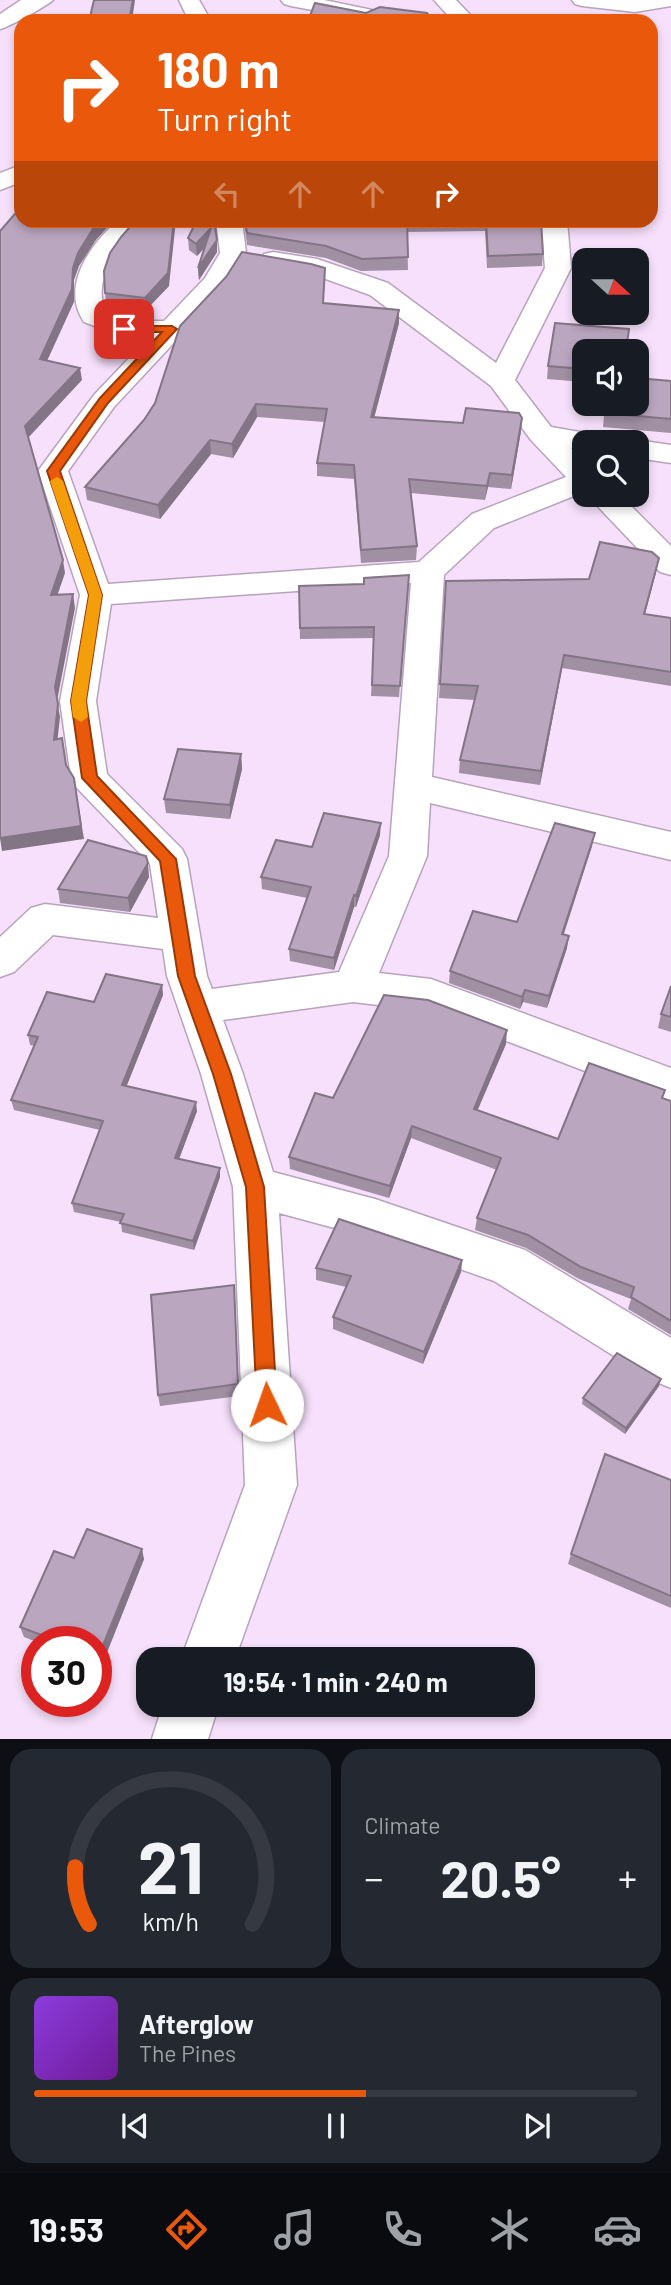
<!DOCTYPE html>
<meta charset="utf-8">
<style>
body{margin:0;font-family:Barlow,sans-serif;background:#242831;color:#f1f3f6;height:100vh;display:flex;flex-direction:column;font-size:26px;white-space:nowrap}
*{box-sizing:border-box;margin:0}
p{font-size:23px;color:#9ea1a6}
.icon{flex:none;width:38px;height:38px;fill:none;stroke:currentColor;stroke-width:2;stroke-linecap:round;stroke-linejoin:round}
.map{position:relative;height:1739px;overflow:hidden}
.details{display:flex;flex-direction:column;gap:10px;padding:10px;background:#0d0f14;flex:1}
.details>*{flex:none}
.banner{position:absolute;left:14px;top:14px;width:644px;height:214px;border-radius:21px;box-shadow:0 4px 10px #0003;background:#ea580c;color:#fff;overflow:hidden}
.needle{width:46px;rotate:111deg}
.fabs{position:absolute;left:572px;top:248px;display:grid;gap:14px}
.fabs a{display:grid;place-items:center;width:77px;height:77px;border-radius:14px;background:#171b24;box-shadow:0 4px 10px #0003;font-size:35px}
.speed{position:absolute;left:21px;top:1626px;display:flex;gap:14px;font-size:35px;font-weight:700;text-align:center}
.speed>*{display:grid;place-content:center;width:91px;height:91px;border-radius:50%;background:#171b24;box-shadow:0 4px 10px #0003;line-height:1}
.speed .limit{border:10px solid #d22;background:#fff;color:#111}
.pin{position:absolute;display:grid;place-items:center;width:60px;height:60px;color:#fff;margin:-30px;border-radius:14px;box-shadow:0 4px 10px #0006}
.me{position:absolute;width:77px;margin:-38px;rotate:357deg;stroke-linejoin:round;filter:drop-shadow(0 0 5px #0008)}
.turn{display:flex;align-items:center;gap:24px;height:147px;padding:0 28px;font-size:32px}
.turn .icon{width:91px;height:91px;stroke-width:2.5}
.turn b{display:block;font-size:49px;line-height:60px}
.lanes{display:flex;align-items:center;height:66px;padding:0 28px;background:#0003;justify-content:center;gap:35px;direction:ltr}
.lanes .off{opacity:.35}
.big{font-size:52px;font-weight:700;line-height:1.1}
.details .widget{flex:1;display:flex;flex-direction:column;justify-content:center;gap:10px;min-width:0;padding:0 24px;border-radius:21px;background:#242831}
.details .dial{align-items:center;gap:0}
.dial svg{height:182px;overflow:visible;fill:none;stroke:#363941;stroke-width:7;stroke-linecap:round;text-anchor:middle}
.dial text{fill:#f1f3f6;stroke:none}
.song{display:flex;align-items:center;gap:21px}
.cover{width:84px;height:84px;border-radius:10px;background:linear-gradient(135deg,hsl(270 70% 55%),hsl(280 70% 35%))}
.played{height:7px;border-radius:4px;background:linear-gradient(90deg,#ea580c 55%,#363941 55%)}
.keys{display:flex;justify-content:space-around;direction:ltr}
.heat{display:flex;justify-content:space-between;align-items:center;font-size:38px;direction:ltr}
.details .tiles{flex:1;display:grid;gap:10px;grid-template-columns:1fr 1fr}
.widget:last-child{grid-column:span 2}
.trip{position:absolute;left:136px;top:1647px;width:399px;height:70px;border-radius:21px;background:#171b24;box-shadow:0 4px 10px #0003;font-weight:700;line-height:70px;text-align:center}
.dock{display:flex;height:112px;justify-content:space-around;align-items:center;background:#090b0e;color:#9ea1a6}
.dock .icon{width:49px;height:49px}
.dock .active{color:#ea580c}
.dock b{font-size:32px;color:#f1f3f6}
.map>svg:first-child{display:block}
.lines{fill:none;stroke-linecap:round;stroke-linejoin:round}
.street-casing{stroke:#b8a3bc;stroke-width:3}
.street{fill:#fff;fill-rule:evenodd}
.wall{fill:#a18fa4}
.shaded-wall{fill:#837486}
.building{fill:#bba6bf;stroke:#837486;stroke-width:2}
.route{fill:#ea580c;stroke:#983908;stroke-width:2}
.slow{fill:#f59e0b}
</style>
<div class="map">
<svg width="671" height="1739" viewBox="0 0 671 1739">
<rect width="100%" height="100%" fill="#f6e0fb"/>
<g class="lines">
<defs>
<g id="street">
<path d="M 21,0 L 53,0 C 50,4 7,28 0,29 L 0,14 Z"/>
<path d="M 179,0 L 199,0 L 211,21 L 189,21 Z"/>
<path d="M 281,0 L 324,0 L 372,10 L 376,14 L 372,18 L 365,20 L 291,6 L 284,4 Z"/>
<path d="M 434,0 L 456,0 L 476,21 L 453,21 Z"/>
<path d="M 572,0 L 671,0 L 671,6 L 635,12 L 582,6 L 575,4 Z"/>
<path d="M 21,165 L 21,182 L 0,190 L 0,173 Z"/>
<path d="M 118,220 L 146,220 C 141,228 133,233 126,240 C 109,259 95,286 105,311 L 128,321 L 164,321 L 205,278 L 220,253 L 216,220 L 242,220 L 246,253 L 225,288 L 114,407 L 68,471 L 108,584 L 419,562 L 472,514 L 566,477 L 531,440 L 491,386 L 370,295 L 312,274 L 264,266 L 260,260 L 264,254 L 273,252 L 317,259 L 388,283 L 496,363 L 545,268 L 541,220 L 567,220 L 571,268 L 515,380 L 551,427 L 609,437 L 613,443 L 584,443 L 584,450 L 571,448 L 584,461 L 584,492 L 494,528 L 444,575 L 432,777 L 671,832 L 671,860 L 430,803 L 427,856 L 379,973 L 431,979 L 671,1068 L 671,1104 L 428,1011 L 353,1002 L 223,1020 L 243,1074 L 273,1172 L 375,1199 L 525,1250 L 671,1338 L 671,1388 L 654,1381 L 494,1281 L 375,1239 L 279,1213 L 297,1485 L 235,1659 L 181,1659 L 245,1485 L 233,1187 L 201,1074 L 167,976 L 163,949 L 53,935 L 14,972 L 0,977 L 0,937 L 31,908 L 45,904 L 158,918 L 150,864 L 76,787 L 71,778 L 60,701 L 80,595 L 38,471 L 94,395 L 149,337 L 124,337 L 84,322 C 60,286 90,245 118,220 ZM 411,583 L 389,856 L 339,972 L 212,989 L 207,976 L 187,859 L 182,849 L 107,774 L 96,701 L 111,604 Z"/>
<path d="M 637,440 L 671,445 L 671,463 L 637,458 L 637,443 L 626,443 Z"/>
<path d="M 587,495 L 620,495 L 671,546 L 671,575 L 660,572 Z"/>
<path d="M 163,1704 L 219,1704 L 208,1739 L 152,1739 Z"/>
</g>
</defs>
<use href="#street" class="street-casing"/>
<use href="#street" class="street"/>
</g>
<g class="wall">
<path d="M 244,220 L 541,220 L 543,254 L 542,266 L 487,268 L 485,231 L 407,232 L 408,270 L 361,271 L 326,258 L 247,245 Z"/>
<path d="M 188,238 L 217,252 L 199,280 L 198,268 L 205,247 L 197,256 L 189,250 Z"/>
<path d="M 169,286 L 146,310 L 106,306 L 105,293 Z"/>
<path d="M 324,303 L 399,323 L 374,417 L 463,423 L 522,418 L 521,431 L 511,489 L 488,487 L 485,500 L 411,493 L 417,546 L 416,560 L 361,563 L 354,479 L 317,476 L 317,463 L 325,422 L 257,417 L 233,458 L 211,454 L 160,519 L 87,500 L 85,487 Z"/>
<path d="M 584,352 L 584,382 L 547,379 L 548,366 Z"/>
<path d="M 671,381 L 671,433 L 603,427 L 605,404 Z"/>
<path d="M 659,558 L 656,572 L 645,614 L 671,618 L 671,686 L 562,668 L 540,785 L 459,773 L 460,760 L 475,700 L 439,698 L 446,581 L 589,579 Z"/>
<path d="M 364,578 L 408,586 L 399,697 L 371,696 L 374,638 L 300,639 L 299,586 L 363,584 Z"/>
<path d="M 241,754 L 242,769 L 230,819 L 166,813 L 164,799 Z"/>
<path d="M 380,835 L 356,907 L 354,907 L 334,970 L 290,961 L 289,949 L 307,898 L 262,889 L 261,877 L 312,847 Z"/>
<path d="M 592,846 L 563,934 L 567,948 L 547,1008 L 523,1002 L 520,1009 L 449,983 L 450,971 L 517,922 Z"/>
<path d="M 149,877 L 130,912 L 60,903 L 58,889 Z"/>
<path d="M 162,985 L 163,995 L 126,1087 L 197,1111 L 179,1159 L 220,1168 L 220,1177 L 194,1250 L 122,1232 L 121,1222 L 74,1212 L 72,1203 L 100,1130 L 14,1110 L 11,1100 L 35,1046 L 30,1045 L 28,1035 L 94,1002 Z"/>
<path d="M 671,986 L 671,1032 L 658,1028 L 661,1014 Z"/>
<path d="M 506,1044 L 477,1110 L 558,1139 L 663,1099 L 671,1101 L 671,1335 L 628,1309 L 631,1299 L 579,1279 L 526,1248 L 475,1230 L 477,1218 L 497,1170 L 411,1138 L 389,1198 L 290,1169 L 289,1157 L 333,1098 Z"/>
<path d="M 462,1260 L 461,1272 L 423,1364 L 333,1329 L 333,1317 L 346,1287 L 316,1280 L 316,1268 Z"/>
<path d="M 235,1297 L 239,1396 L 160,1406 L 158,1395 Z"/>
<path d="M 661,1379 L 659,1386 L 625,1434 L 582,1404 L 583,1398 Z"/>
<path d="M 671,1480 L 671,1608 L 568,1564 L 571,1554 Z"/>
<path d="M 74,1558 L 144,1559 L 102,1665 L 96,1663 L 96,1642 L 37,1642 L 24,1637 L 20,1627 Z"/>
</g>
<g class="shaded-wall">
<path d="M 133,0 L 135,0 L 132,21 L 129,21 Z"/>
<path d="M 101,220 L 114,220 L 96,240 L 79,266 L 74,280 L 74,302 L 42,372 L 40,359 L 78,253 L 94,227 Z"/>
<path d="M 174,220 L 176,220 L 169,286 L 146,310 L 145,298 Z"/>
<path d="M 211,228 L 212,240 L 197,256 L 196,244 Z"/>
<path d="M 217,240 L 217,252 L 199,280 L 198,268 Z"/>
<path d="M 399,310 L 399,323 L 371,430 L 371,417 Z"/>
<path d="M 80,368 L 82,380 L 27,439 L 25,426 Z"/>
<path d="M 256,404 L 257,417 L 233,458 L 232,444 Z"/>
<path d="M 522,418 L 521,431 L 511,489 L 512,475 Z"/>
<path d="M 210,440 L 211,454 L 160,519 L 158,505 Z"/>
<path d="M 490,473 L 488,487 L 485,500 L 487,486 Z"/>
<path d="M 659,558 L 656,572 L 641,628 L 644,614 Z"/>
<path d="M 63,560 L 65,573 L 53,608 L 51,595 Z"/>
<path d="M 73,594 L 75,608 L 57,701 L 60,717 L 56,753 L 54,740 L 55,687 Z"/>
<path d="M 564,655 L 562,668 L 540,785 L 541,771 Z"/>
<path d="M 241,754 L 242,769 L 230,819 L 230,805 Z"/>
<path d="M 74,778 L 84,839 L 2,851 L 0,838 Z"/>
<path d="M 381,823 L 380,835 L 356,907 L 356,896 Z"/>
<path d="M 595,833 L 592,846 L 560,946 L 562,934 Z"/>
<path d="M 148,863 L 149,877 L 130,912 L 128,898 Z"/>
<path d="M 354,895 L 354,907 L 334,970 L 334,958 Z"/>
<path d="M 569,936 L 567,948 L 547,1008 L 549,996 Z"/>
<path d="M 162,985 L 163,995 L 123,1095 L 122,1085 Z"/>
<path d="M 525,990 L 523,1002 L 520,1009 L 522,997 Z"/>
<path d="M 507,1030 L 506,1044 L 473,1121 L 474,1109 Z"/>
<path d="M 196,1102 L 197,1111 L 176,1167 L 175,1158 Z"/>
<path d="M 412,1126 L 411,1138 L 389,1198 L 390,1186 Z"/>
<path d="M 220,1168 L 220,1177 L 194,1250 L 193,1241 Z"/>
<path d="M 462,1260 L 461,1272 L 423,1364 L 424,1352 Z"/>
<path d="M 661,1379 L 659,1386 L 625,1434 L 626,1428 Z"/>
<path d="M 142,1549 L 144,1559 L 102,1665 L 99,1655 Z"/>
</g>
<g class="building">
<path d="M 94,0 L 133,0 L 129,21 L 89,21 Z"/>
<path d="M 315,3 L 366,13 L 380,7 L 427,13 L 433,21 L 308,21 Z"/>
<path d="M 21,207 L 21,220 L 101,220 L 94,227 L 78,253 L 73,268 L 72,289 L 40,359 L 80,368 L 25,426 L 63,560 L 51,595 L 73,594 L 55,687 L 58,704 L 54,740 L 62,738 L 66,765 L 74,778 L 81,826 L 0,838 L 0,231 Z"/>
<path d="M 136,220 L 174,220 L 168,273 L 145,298 L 105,293 L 104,271 L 110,253 L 121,237 Z"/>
<path d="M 197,220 L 214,220 L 217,240 L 198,268 L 211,228 L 196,244 L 188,238 Z"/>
<path d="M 245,220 L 407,220 L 408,257 L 362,259 L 326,246 L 247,233 Z"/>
<path d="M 486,220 L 541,220 L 543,254 L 488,256 Z"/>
<path d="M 242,252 L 311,264 L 325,268 L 323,303 L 399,310 L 371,417 L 463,423 L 466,408 L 519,413 L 522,418 L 512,475 L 490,473 L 487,486 L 409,479 L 417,546 L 361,550 L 354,465 L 317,463 L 327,409 L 256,404 L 232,444 L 210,440 L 158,505 L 85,487 L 144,420 L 155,403 L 180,326 L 226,277 Z"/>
<path d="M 555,323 L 629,329 L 626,352 L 584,352 L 584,369 L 548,366 Z"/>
<path d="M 637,378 L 671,381 L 671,419 L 604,413 L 605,404 L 637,404 Z"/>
<path d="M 600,542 L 652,552 L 659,558 L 644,614 L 671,618 L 671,672 L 564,655 L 541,771 L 460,760 L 478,686 L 440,684 L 446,581 L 589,579 Z"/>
<path d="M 409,575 L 400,686 L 372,685 L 374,627 L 300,628 L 299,586 L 364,584 L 364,578 Z"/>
<path d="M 178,749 L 241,754 L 230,805 L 164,799 Z"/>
<path d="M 324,813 L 381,823 L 356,896 L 354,895 L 334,958 L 289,949 L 311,887 L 261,877 L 276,840 L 312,847 Z"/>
<path d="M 555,823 L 595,833 L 562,934 L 569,936 L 549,996 L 525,990 L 522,997 L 450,971 L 473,911 L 517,922 Z"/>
<path d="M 88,840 L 146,856 L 148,863 L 128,898 L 58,889 Z"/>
<path d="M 106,974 L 162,985 L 122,1085 L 196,1102 L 175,1158 L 220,1168 L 193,1241 L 120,1223 L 124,1214 L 72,1203 L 103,1121 L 11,1100 L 38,1037 L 28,1035 L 47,992 L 94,1002 Z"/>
<path d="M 671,986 L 671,1017 L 661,1014 Z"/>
<path d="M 384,995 L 428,1000 L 507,1030 L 474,1109 L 558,1139 L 589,1063 L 665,1090 L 662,1098 L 671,1101 L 671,1321 L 631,1297 L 634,1287 L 581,1267 L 528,1235 L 477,1218 L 501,1158 L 412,1126 L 390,1186 L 289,1157 L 315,1093 L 333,1098 Z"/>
<path d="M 339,1219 L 462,1260 L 424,1352 L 333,1317 L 351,1276 L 316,1268 Z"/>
<path d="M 234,1285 L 238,1384 L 158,1395 L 151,1295 Z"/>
<path d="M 617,1353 L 661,1379 L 626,1428 L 583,1398 Z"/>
<path d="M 605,1454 L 671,1480 L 671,1596 L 571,1554 Z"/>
<path d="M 87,1529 L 142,1549 L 99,1655 L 96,1654 L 96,1642 L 60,1642 L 20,1627 L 54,1551 L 74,1558 Z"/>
</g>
<path class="route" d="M 120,326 L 172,326 L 177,329 L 108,403 L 60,471 L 102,595 L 86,701 L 97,776 L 176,859 L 195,976 L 231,1074 L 264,1187 L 277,1405 L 274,1412 L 267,1414 L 260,1412 L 257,1405 L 246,1187 L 213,1074 L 178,976 L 160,861 L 82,778 L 71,701 L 89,595 L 47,471 L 100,398 L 162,332 L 124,332 L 120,331 Z"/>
<path class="slow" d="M 57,477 L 63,481 L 102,595 L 86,701 L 88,717 L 81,722 L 73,717 L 71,701 L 89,595 L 50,481 Z"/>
</svg>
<div class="fabs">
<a><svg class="needle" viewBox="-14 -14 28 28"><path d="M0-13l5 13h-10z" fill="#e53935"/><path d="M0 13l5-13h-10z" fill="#9ea1a6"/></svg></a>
<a><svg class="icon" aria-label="sound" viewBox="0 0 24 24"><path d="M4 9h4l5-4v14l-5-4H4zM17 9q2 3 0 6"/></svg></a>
<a><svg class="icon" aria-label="search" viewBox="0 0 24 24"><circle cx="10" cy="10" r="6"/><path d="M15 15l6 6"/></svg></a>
</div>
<div class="speed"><div class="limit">30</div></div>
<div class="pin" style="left:124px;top:329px;background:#d93025"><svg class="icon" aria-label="arrive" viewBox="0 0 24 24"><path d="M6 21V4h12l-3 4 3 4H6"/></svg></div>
<svg class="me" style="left:267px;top:1405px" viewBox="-20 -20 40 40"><circle r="19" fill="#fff"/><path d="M0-13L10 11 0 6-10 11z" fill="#ea580c"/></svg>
<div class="trip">19:54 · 1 min · 240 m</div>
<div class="banner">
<div class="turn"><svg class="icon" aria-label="right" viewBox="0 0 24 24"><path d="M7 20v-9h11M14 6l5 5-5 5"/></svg><div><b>180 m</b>Turn right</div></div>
<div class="lanes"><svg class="icon off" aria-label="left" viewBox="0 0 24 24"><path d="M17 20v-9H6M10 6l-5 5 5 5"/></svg><svg class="icon off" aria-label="ahead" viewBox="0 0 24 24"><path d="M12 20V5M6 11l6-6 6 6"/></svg><svg class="icon off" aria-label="ahead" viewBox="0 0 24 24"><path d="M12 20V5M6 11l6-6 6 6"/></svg><svg class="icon" aria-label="right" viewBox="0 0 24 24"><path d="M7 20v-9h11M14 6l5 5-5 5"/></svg></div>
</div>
</div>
<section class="details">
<div class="tiles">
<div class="widget dial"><svg viewBox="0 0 100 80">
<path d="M14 69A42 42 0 1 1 86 69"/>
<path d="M14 69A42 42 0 0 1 8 44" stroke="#ea580c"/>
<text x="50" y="56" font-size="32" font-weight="700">21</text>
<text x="50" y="72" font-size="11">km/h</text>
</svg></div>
<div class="widget"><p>Climate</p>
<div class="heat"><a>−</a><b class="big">20.5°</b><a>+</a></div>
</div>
<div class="widget">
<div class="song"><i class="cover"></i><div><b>Afterglow</b><p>The Pines</p></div></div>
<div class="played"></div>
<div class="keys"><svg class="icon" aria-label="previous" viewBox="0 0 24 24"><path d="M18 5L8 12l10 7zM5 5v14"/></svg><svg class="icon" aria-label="pause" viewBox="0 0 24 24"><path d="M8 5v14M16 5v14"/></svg><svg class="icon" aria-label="next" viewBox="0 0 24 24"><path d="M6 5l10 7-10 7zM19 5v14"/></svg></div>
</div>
</div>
</section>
<nav class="dock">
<b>19:53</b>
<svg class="icon active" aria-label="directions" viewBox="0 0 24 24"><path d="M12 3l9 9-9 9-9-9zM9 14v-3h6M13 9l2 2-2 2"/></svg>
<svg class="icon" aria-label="music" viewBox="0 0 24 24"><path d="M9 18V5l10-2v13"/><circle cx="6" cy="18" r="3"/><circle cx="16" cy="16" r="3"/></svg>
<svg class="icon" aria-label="phone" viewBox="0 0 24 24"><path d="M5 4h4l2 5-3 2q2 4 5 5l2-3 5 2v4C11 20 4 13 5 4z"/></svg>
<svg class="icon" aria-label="climate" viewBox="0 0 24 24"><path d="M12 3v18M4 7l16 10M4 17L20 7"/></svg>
<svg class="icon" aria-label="car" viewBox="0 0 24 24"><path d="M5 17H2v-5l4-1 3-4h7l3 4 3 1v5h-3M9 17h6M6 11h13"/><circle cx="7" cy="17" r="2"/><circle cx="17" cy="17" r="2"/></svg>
</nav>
